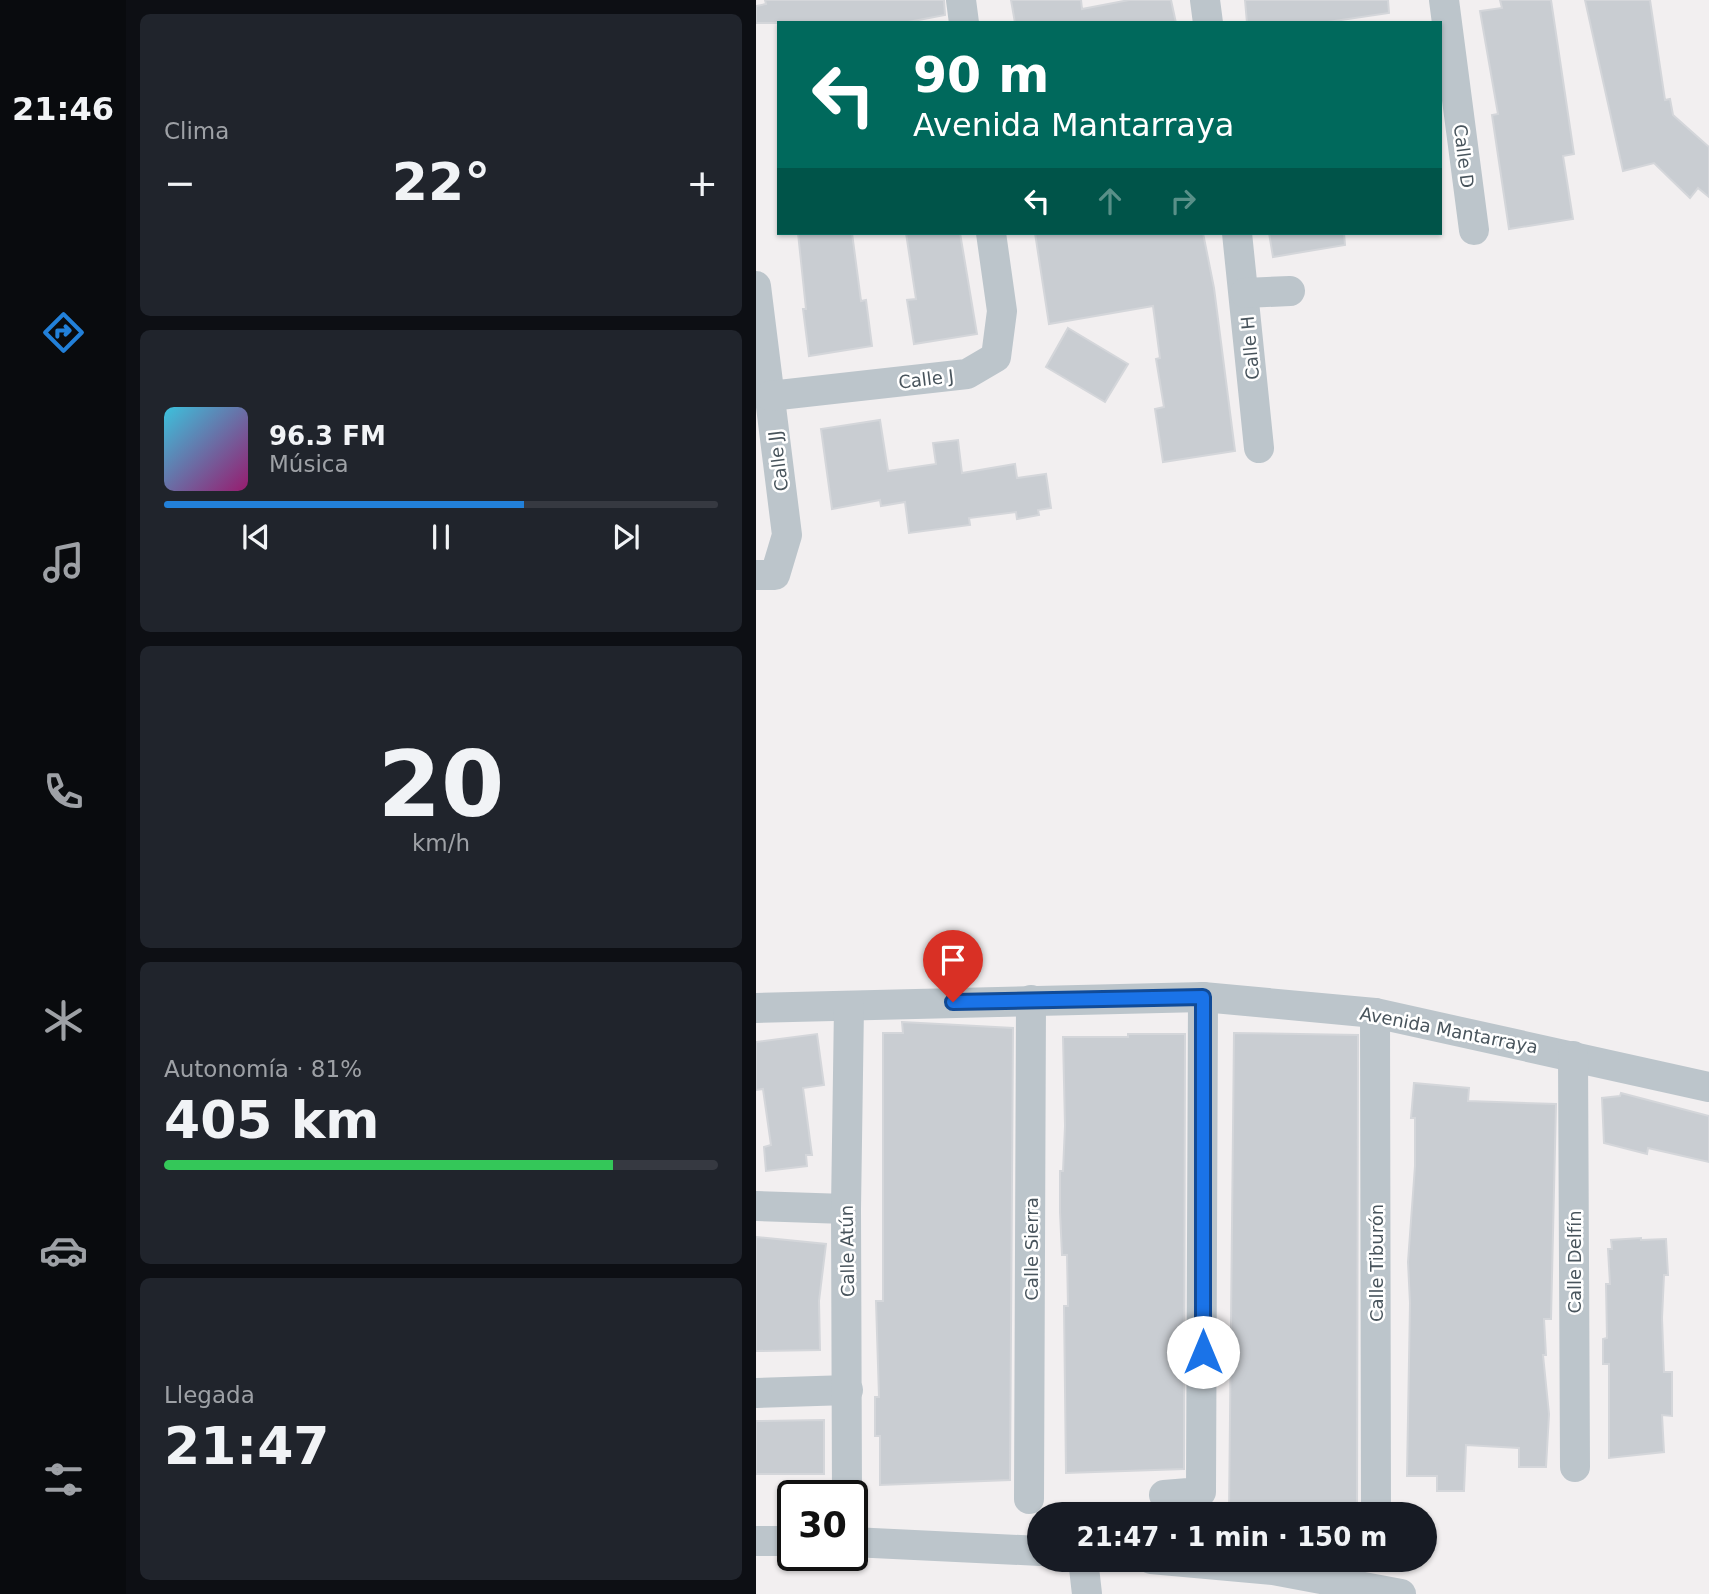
<!DOCTYPE html>
<html lang="es">
<meta charset="utf-8">
<style>
body{margin:0;font-family:"DejaVu Sans",sans-serif;background:#20242c;color:#f1f3f6;height:100vh;display:flex;flex-direction:column;font-size:26px;white-space:nowrap}
*{box-sizing:border-box;margin:0}
p{font-size:23px;color:#9ea1a6}
.icon{flex:none;width:38px;height:38px;fill:none;stroke:currentColor;stroke-width:2;stroke-linecap:round;stroke-linejoin:round}
.map{position:relative;flex:1;overflow:hidden}
.sheet{display:flex;flex-direction:column;gap:14px;padding:14px;background:#0d0f14;width:630px}
.sheet>*{flex:none}
.banner{position:absolute;left:21px;top:21px;width:665px;height:214px;border-radius:0px;box-shadow:0 2px 5px #0004;background:#00695c;color:#fff;overflow:hidden}
.speed{position:absolute;left:21px;top:1480px;display:flex;gap:14px;font-size:35px;font-weight:700;text-align:center}
.speed>*{display:grid;place-content:center;width:91px;height:91px;border-radius:50%;background:#171b24;box-shadow:0 2px 5px #0004;line-height:1}
.speed .limit{border:4px solid #111;border-radius:10px;background:#fff;color:#111}
.pin{position:absolute;display:grid;place-items:center;width:60px;height:60px;color:#fff;margin:-72px -30px;border-radius:50% 50% 50% 0;rotate:-45deg;box-shadow:0 0 7px #0007}
.pin .icon{rotate:45deg}
.me{position:absolute;width:77px;margin:-38px;rotate:0deg;stroke-linejoin:round;filter:drop-shadow(0 0 5px #0008)}
.turn{display:flex;align-items:center;gap:24px;height:147px;padding:0 21px;font-size:32px}
.turn .icon{width:91px;height:91px;stroke-width:2.5}
.turn b{display:block;font-size:49px;line-height:60px}
.lanes{display:flex;align-items:center;height:66px;padding:0 21px;background:#0003;justify-content:center;gap:35px;direction:ltr}
.lanes .off{opacity:.35}
.big{font-size:52px;font-weight:700;line-height:1.1}
.sheet .widget{flex:1;display:flex;flex-direction:column;justify-content:center;gap:10px;min-width:0;padding:0 24px;border-radius:10px;background:#20242c}
.sheet .dial{align-items:center;gap:0}
.dial b{font-size:91px;line-height:1}
.song{display:flex;align-items:center;gap:21px}
.cover{width:84px;height:84px;border-radius:10px;background:linear-gradient(135deg,hsl(190 70% 55%),hsl(320 70% 35%))}
.played{height:7px;border-radius:4px;background:linear-gradient(90deg,#2280d9 65%,#363941 65%)}
.keys{display:flex;justify-content:space-around;direction:ltr}
.heat{display:flex;justify-content:space-between;align-items:center;font-size:38px;direction:ltr}
.charge{height:10px;border-radius:5px;background:linear-gradient(90deg,#34c759 81%,#363941 0)}
.trip{position:absolute;left:271px;top:1502px;width:410px;height:70px;border-radius:35px;background:#171b24;box-shadow:0 2px 5px #0004;font-weight:700;line-height:70px;text-align:center}
main{display:flex;flex:1;min-height:0}
.tabs{display:flex;flex-direction:column;width:126px;justify-content:space-around;align-items:center;background:#090b0e;color:#9ea1a6}
.tabs .icon{width:49px;height:49px}
.tabs .current{color:#2280d9}
.tabs b{font-size:32px;color:#f1f3f6}
.map>svg:first-child{display:block}
.building{fill:#c9cdd2;stroke:#d4d6da;stroke-width:2}
.lines{fill:none;stroke-linecap:round;stroke-linejoin:round}
.minor{stroke:#bcc5cb;stroke-width:30}
.route-casing{stroke:#114b97;stroke-width:18}
.route{stroke:#1a73e8;stroke-width:12}
.labels{text-anchor:middle;dominant-baseline:central;stroke-width:5;stroke-linejoin:round;paint-order:stroke}
.street-label{font-size:18px;fill:#48545c;stroke:#fff}
</style>
<main>
<nav class="tabs">
<b>21:46</b>
<svg class="icon current" aria-label="directions" viewBox="0 0 24 24"><path d="M12 3l9 9-9 9-9-9zM9 14v-3h6M13 9l2 2-2 2"/></svg>
<svg class="icon" aria-label="music" viewBox="0 0 24 24"><path d="M9 18V5l10-2v13"/><circle cx="6" cy="18" r="3"/><circle cx="16" cy="16" r="3"/></svg>
<svg class="icon" aria-label="phone" viewBox="0 0 24 24"><path d="M5 4h4l2 5-3 2q2 4 5 5l2-3 5 2v4C11 20 4 13 5 4z"/></svg>
<svg class="icon" aria-label="climate" viewBox="0 0 24 24"><path d="M12 3v18M4 7l16 10M4 17L20 7"/></svg>
<svg class="icon" aria-label="car" viewBox="0 0 24 24"><path d="M5 17H2v-5l4-1 3-4h7l3 4 3 1v5h-3M9 17h6M6 11h13"/><circle cx="7" cy="17" r="2"/><circle cx="17" cy="17" r="2"/></svg>
<svg class="icon" aria-label="filters" viewBox="0 0 24 24"><path d="M4 7h16M4 17h16"/><circle cx="9" cy="7" r="2"/><circle cx="15" cy="17" r="2"/></svg>
</nav>
<section class="sheet">
<div class="widget"><p>Clima</p>
<div class="heat"><a>−</a><b class="big">22°</b><a>+</a></div>
</div>
<div class="widget">
<div class="song"><i class="cover"></i><div><b>96.3 FM</b><p>Música</p></div></div>
<div class="played"></div>
<div class="keys"><svg class="icon" aria-label="previous" viewBox="0 0 24 24"><path d="M18 5L8 12l10 7zM5 5v14"/></svg><svg class="icon" aria-label="pause" viewBox="0 0 24 24"><path d="M8 5v14M16 5v14"/></svg><svg class="icon" aria-label="next" viewBox="0 0 24 24"><path d="M6 5l10 7-10 7zM19 5v14"/></svg></div>
</div>
<div class="widget dial"><b>20</b><p>km/h</p></div>
<div class="widget"><p>Autonomía · 81%</p><b class="big">405 km</b><div class="charge"></div></div>
<div class="widget"><p>Llegada</p><b class="big">21:47</b></div>
</section>
<div class="map">
<svg width="953" height="1594" viewBox="0 0 953 1594">
<rect width="100%" height="100%" fill="#f2eff0"/>
<g class="building">
<path d="M 9,0 L 188,0 L 189,15 L 147,23 L 0,23 L 0,6 L 10,4 Z"/>
<path d="M 255,0 L 325,0 L 326,9 L 373,0 L 415,0 L 420,23 L 259,23 Z"/>
<path d="M 489,0 L 632,0 L 633,13 L 565,23 L 491,23 Z"/>
<path d="M 744,0 L 795,0 L 818,154 L 807,156 L 817,219 L 753,229 L 736,115 L 742,114 L 724,11 L 746,8 Z"/>
<path d="M 829,0 L 894,0 L 909,100 L 914,99 L 917,115 L 953,147 L 953,197 L 942,188 L 934,198 L 898,163 L 867,171 Z"/>
<path d="M 42,233 L 96,233 L 105,301 L 110,300 L 116,346 L 53,356 L 47,309 L 50,309 Z"/>
<path d="M 150,233 L 204,233 L 221,334 L 158,344 L 151,300 L 160,299 Z"/>
<path d="M 279,233 L 447,233 L 458,288 L 479,451 L 407,462 L 399,409 L 408,407 L 400,359 L 404,358 L 397,306 L 293,324 Z"/>
<path d="M 513,233 L 588,233 L 589,245 L 517,257 Z"/>
<path d="M 312,328 L 372,364 L 349,402 L 290,367 Z"/>
<path d="M 124,420 L 132,471 L 180,464 L 177,443 L 202,440 L 206,473 L 259,464 L 261,478 L 290,474 L 295,508 L 282,510 L 283,515 L 261,519 L 260,512 L 213,518 L 214,525 L 153,533 L 149,502 L 125,506 L 124,500 L 76,509 L 65,429 Z"/>
<path d="M 146,1022 L 257,1028 L 254,1480 L 124,1485 L 124,1436 L 119,1436 L 119,1397 L 123,1397 L 120,1301 L 127,1301 L 127,1033 L 147,1033 Z"/>
<path d="M 478,1033 L 602,1035 L 601,1514 L 473,1514 Z"/>
<path d="M 61,1034 L 68,1085 L 47,1088 L 56,1155 L 50,1155 L 51,1166 L 10,1171 L 8,1147 L 15,1145 L 7,1089 L 0,1090 L 0,1042 Z"/>
<path d="M 372,1034 L 429,1034 L 428,1469 L 310,1473 L 308,1306 L 312,1306 L 311,1255 L 306,1255 L 304,1212 L 304,1171 L 307,1171 L 309,1126 L 307,1037 L 372,1037 Z"/>
<path d="M 658,1083 L 713,1088 L 712,1101 L 800,1104 L 795,1319 L 788,1319 L 790,1355 L 787,1355 L 793,1414 L 790,1467 L 763,1467 L 763,1448 L 710,1445 L 708,1491 L 681,1491 L 681,1476 L 651,1476 L 654,1303 L 652,1262 L 659,1166 L 659,1118 L 655,1118 Z"/>
<path d="M 865,1093 L 953,1116 L 953,1162 L 892,1148 L 891,1154 L 848,1143 L 846,1098 L 864,1096 Z"/>
<path d="M 0,1237 L 70,1244 L 63,1301 L 64,1350 L 0,1351 Z"/>
<path d="M 885,1238 L 885,1240 L 910,1239 L 912,1275 L 908,1275 L 906,1318 L 908,1372 L 916,1372 L 916,1416 L 906,1415 L 908,1452 L 853,1458 L 853,1364 L 847,1364 L 847,1339 L 851,1338 L 850,1284 L 854,1284 L 852,1249 L 856,1249 L 855,1240 Z"/>
<path d="M 68,1420 L 68,1474 L 0,1474 L 0,1421 Z"/>
</g>
<g class="lines">
<g class="minor">
<path d="M 205,0 L 208,23"/>
<path d="M 449,0 L 452,23"/>
<path d="M 688,0 L 718,230"/>
<path d="M 481,233 L 503,448"/>
<path d="M 0,286 L 31,535 L 19,575 L 0,575"/>
<path d="M 489,293 L 534,291"/>
<path d="M 14,396 L 211,374 L 240,357 L 246,311 L 235,233"/>
<path d="M 0,1008 L 447,997 L 619,1013 L 953,1087"/>
<path d="M 619,1013 L 620,1514"/>
<path d="M 817,1056 L 819,1467"/>
<path d="M 0,1206 L 90,1209"/>
<path d="M 0,1393 L 92,1390"/>
<path d="M 408,1495 L 445,1492 L 447,997"/>
<path d="M 91,1496 L 90,1209 L 93,1006"/>
<path d="M 273,1499 L 275,1000"/>
<path d="M 0,1541 L 37,1541"/>
<path d="M 96,1542 L 284,1551"/>
<path d="M 327,1559 L 331,1594"/>
<path d="M 395,1559 L 517,1570 L 645,1594"/>
</g>
</g>
<g class="lines">
<defs>
<path id="route" d="M 197,1002 L 447,997 L 447,1352"/>
</defs>
<use href="#route" class="route-casing"/>
<use href="#route" class="route"/>
</g>
<g class="labels">
<g class="street-label">
<text transform="translate(708 156) rotate(83)">Calle D</text>
<text transform="translate(494 348) rotate(-95)">Calle H</text>
<text transform="translate(170 379) rotate(-7)">Calle J</text>
<text transform="translate(22 461) rotate(-97)">Calle JJ</text>
<text transform="translate(693 1030) rotate(11)">Avenida Mantarraya</text>
<text transform="translate(275 1249) rotate(-90)">Calle Sierra</text>
<text transform="translate(91 1251) rotate(-91)">Calle Atún</text>
<text transform="translate(818 1262) rotate(-90)">Calle Delfín</text>
<text transform="translate(620 1263) rotate(-90)">Calle Tiburón</text>
</g>
</g>
</svg>
<div class="speed"><div class="limit">30</div></div>
<div class="pin" style="left:197px;top:1002px;background:#d93025"><svg class="icon" aria-label="arrive" viewBox="0 0 24 24"><path d="M6 21V4h12l-3 4 3 4H6"/></svg></div>
<svg class="me" style="left:447px;top:1352px" viewBox="-20 -20 40 40"><circle r="19" fill="#fff"/><path d="M0-13L10 11 0 6-10 11z" fill="#1a73e8"/></svg>
<div class="trip">21:47 · 1 min · 150 m</div>
<div class="banner">
<div class="turn"><svg class="icon" aria-label="left" viewBox="0 0 24 24"><path d="M17 20v-9H6M10 6l-5 5 5 5"/></svg><div><b>90 m</b>Avenida Mantarraya</div></div>
<div class="lanes"><svg class="icon" aria-label="left" viewBox="0 0 24 24"><path d="M17 20v-9H6M10 6l-5 5 5 5"/></svg><svg class="icon off" aria-label="ahead" viewBox="0 0 24 24"><path d="M12 20V5M6 11l6-6 6 6"/></svg><svg class="icon off" aria-label="right" viewBox="0 0 24 24"><path d="M7 20v-9h11M14 6l5 5-5 5"/></svg></div>
</div>
</div>
</main>
